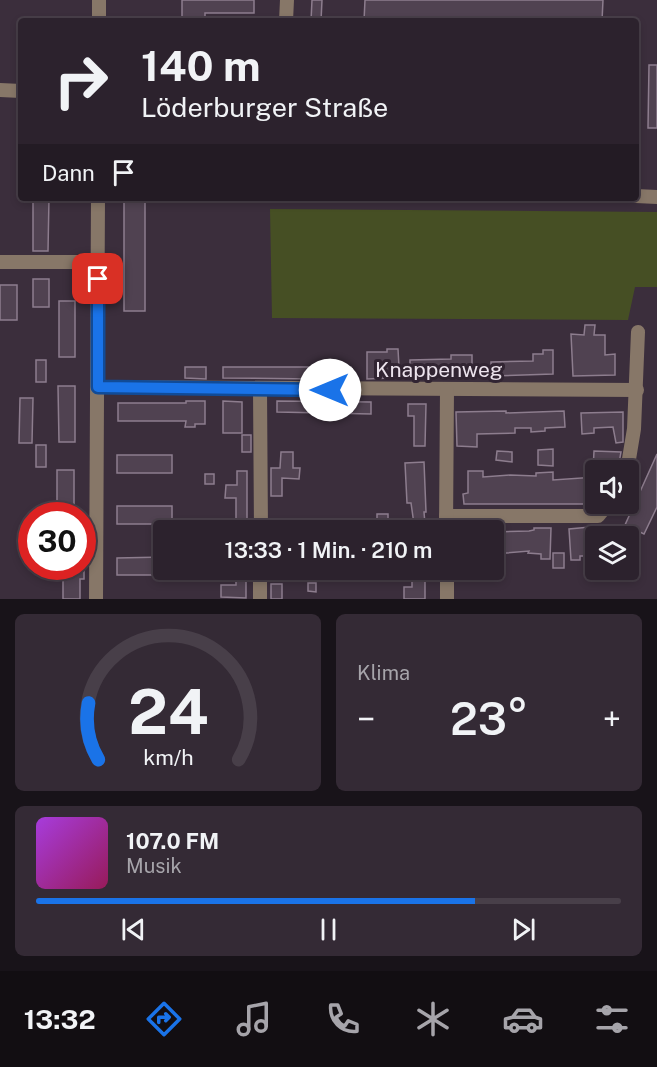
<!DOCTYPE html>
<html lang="de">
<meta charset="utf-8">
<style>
body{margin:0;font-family:"Public Sans",sans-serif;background:#342a35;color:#f1f3f6;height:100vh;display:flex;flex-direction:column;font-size:22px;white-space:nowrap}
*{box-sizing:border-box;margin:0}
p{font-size:20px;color:#a6a4aa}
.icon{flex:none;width:33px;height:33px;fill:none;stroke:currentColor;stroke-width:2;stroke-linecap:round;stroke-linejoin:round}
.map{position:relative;height:599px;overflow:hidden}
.side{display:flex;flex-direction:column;gap:15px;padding:15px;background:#181319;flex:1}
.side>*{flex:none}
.top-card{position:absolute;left:18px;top:18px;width:621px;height:183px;border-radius:6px;box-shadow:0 3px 9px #0003,0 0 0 2px #483f49;background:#2c222d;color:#f1f3f6;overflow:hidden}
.buttons{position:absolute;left:585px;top:460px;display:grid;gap:12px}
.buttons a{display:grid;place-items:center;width:54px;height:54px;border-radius:6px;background:#2c222d;box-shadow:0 3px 9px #0003,0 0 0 2px #483f49;font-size:30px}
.speed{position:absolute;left:18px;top:502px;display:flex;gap:12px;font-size:30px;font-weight:700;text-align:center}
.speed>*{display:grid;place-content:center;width:78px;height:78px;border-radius:50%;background:#2c222d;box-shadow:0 3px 9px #0003,0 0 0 2px #483f49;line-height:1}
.speed .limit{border:9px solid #d22;background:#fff;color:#111}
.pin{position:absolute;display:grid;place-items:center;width:51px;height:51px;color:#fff;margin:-26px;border-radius:12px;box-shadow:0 3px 9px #0006}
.me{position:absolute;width:66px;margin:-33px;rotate:270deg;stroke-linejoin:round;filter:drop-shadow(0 0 4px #0008)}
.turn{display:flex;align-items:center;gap:21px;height:126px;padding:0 24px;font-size:27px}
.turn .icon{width:78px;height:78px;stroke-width:2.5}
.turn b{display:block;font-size:42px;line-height:51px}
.then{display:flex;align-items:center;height:57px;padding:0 24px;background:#0003;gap:12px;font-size:22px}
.big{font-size:45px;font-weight:600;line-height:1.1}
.side .card{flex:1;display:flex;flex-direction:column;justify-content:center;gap:9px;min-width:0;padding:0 21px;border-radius:9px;background:#342a35}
.side .dial{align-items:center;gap:0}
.dial svg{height:156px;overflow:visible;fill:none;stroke:#483f49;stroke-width:7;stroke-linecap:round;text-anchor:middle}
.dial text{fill:#f1f3f6;stroke:none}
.song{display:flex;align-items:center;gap:18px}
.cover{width:72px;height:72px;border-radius:9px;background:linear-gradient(135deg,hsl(280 70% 55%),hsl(330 70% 35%))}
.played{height:6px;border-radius:3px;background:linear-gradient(90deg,#1a73e8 75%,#483f49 75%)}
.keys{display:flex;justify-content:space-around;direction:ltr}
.heat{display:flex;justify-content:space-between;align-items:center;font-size:33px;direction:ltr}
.side .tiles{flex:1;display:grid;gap:15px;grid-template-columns:1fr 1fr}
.card:last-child{grid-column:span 2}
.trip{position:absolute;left:153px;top:520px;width:351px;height:60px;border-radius:6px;background:#2c222d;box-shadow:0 3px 9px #0003,0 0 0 2px #483f49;font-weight:600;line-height:60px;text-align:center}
.tab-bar{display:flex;height:96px;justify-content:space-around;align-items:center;background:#120e12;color:#a6a4aa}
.tab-bar .icon{width:42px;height:42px}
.tab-bar .current{color:#1a73e8}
.tab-bar b{font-size:27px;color:#f1f3f6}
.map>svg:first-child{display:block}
.green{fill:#464f24}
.building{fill:#504251;stroke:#8d7d8e;stroke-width:1.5}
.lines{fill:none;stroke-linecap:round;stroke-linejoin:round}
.minor{stroke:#877768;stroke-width:14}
.route-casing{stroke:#114b97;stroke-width:15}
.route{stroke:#1a73e8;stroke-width:10}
.labels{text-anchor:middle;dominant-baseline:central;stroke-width:6;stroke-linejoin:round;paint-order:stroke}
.street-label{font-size:21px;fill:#ece3ed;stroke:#312432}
</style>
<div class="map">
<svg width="657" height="599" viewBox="0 0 657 599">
<rect width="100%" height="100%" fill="#3b2e3c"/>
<path class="green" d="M 270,209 L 657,212 L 657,287 L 635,287 L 628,320 L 272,318 Z"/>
<g class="building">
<path d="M 182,0 L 254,0 L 254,13 L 205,13 L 205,17 L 182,17 Z"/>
<path d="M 312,0 L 322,0 L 321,21 L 311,21 Z"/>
<path d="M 365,0 L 603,0 L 602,21 L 364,21 Z"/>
<path d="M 649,65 L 657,65 L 657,128 L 648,128 Z"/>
<path d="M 33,198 L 49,198 L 48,251 L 33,251 Z"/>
<rect x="124" y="198" width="21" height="113"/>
<rect x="33" y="279" width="16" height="28"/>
<rect x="0" y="285" width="17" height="35"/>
<rect x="59" y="301" width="16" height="56"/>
<path d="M 585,325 L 595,325 L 594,335 L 605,335 L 605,355 L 615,354 L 615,375 L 573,376 L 571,334 L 584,335 Z"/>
<path d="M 387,349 L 398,349 L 399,367 L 389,369 L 389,378 L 367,379 L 367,352 L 387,352 Z"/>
<path d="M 543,350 L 553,350 L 553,374 L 491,376 L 491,362 L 533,361 L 533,354 L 543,354 Z"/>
<path d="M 451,355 L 472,355 L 472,375 L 410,375 L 410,360 L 451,359 Z"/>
<rect x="36" y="360" width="10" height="22"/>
<path d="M 185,367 L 206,367 L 206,379 L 185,378 Z"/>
<path d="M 223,367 L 315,367 L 314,379 L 223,378 Z"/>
<path d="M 331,367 L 351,367 L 351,379 L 331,378 Z"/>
<path d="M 58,386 L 75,386 L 75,442 L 59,442 Z"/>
<path d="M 20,398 L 33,398 L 32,443 L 19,443 Z"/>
<path d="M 186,401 L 205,401 L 205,424 L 195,424 L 195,427 L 185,427 L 186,421 L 118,421 L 118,403 L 186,403 Z"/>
<path d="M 223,401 L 242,402 L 242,433 L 223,433 Z"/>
<path d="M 277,401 L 371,402 L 371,414 L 277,412 Z"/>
<path d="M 408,404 L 426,404 L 425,446 L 414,446 L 414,416 L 408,416 Z"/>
<path d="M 506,411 L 506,413 L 564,411 L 565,427 L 545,428 L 545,431 L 531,432 L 531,428 L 515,428 L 515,433 L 477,434 L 477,447 L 457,446 L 456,412 Z"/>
<path d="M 623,412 L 623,442 L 616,443 L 613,427 L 594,428 L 594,433 L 582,434 L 581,413 Z"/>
<rect x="242" y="435" width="9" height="17"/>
<rect x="36" y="445" width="10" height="22"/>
<path d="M 553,449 L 553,466 L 538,465 L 538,450 Z"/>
<path d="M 497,451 L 512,452 L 512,462 L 496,460 Z"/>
<path d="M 594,451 L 621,452 L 619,463 L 603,462 L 604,471 L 593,471 Z"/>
<path d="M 281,452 L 293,452 L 293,468 L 300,468 L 299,479 L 282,478 L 282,496 L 271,496 L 271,468 L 280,468 Z"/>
<path d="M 657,454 L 657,507 L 644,534 L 625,525 Z"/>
<rect x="117" y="455" width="55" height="18"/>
<path d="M 424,462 L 426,512 L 424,512 L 425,524 L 414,524 L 411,503 L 407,503 L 405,463 Z"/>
<rect x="57" y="470" width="17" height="46"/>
<path d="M 237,471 L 247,471 L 247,528 L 236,528 L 236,498 L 225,498 L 226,485 L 237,485 Z"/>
<path d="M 468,471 L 483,471 L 483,477 L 510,475 L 536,476 L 536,473 L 553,472 L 553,480 L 596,477 L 596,486 L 591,487 L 592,504 L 464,504 L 463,494 L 468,493 Z"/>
<rect x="205" y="474" width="9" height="10"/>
<rect x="117" y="506" width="55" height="18"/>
<rect x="377" y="514" width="11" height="17"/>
<path d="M 590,527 L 592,556 L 580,556 L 580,560 L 571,560 L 569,529 Z"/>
<path d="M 534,528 L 551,528 L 550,559 L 541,559 L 541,554 L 528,553 L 529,551 L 494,554 L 494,532 L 529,531 L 534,530 Z"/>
<rect x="553" y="553" width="11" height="15"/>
<path d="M 164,557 L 164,575 L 117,575 L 117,558 Z"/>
<path d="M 58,567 L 84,567 L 84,579 L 80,579 L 80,599 L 63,599 L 63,579 L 58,579 Z"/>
<path d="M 412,570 L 425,570 L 425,599 L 404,599 L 404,587 L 412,587 Z"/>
<path d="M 236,574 L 246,574 L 246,598 L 221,597 L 221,585 L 236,585 Z"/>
<path d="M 308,583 L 316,583 L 316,592 L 308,591 Z"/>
<rect x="271" y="584" width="11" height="15"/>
</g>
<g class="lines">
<g class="minor">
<path d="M 99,21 L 99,0"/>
<path d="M 286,21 L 287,0"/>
<path d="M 0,90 L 21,91"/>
<path d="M 636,196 L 657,197"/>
<path d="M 0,262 L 98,262"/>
<path d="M 98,387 L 637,390"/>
<path d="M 260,389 L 261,531"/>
<path d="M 627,471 L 634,429 L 638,332"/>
<path d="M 446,516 L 598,516 L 608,504"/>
<path d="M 446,531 L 447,390"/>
<path d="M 447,570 L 447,599"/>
<path d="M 96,599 L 98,198"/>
<path d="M 260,599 L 260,570"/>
</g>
</g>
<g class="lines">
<defs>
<path id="route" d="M 98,279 L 98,387 L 330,390"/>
</defs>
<use href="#route" class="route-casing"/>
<use href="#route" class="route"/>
</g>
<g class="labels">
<g class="street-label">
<text x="439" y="369">Knappenweg</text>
</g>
</g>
</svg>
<div class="buttons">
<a><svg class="icon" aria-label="sound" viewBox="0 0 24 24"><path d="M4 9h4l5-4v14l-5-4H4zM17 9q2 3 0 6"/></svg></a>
<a><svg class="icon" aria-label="layers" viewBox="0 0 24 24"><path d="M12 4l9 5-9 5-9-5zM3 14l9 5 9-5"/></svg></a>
</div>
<div class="speed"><div class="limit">30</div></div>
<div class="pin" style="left:98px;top:279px;background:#d93025"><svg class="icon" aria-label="arrive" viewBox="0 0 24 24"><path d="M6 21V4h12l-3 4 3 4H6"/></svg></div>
<svg class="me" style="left:330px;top:390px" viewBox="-20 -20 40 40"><circle r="19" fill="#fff"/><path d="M0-13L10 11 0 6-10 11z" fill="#1a73e8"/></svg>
<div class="trip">13:33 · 1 Min. · 210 m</div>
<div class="top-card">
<div class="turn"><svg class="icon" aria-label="right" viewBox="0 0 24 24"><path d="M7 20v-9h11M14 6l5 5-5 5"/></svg><div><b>140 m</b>Löderburger Straße</div></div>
<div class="then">Dann<svg class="icon" aria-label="arrive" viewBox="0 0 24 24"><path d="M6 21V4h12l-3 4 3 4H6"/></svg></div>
</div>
</div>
<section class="side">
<div class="tiles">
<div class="card dial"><svg viewBox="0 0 100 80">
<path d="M14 69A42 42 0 1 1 86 69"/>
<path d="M14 69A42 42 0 0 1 9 40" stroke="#1a73e8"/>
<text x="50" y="56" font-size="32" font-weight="700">24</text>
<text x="50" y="72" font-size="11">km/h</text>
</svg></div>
<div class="card"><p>Klima</p>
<div class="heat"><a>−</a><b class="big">23°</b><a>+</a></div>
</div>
<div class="card">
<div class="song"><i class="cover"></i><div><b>107.0 FM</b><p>Musik</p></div></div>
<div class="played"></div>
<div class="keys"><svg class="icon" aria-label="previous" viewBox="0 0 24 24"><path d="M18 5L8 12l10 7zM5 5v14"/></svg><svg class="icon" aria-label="pause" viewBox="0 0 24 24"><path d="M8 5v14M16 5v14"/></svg><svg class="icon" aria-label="next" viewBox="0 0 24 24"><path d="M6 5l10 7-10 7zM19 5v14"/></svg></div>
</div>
</div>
</section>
<nav class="tab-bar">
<b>13:32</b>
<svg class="icon current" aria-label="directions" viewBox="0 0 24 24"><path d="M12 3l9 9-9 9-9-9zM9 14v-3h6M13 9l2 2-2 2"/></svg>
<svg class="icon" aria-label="music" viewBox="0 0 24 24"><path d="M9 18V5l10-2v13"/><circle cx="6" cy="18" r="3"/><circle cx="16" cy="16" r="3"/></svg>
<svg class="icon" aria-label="phone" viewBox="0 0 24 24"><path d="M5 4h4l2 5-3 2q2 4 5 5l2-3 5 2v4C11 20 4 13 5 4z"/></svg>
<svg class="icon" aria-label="climate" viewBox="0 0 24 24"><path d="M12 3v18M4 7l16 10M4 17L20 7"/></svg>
<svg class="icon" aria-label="car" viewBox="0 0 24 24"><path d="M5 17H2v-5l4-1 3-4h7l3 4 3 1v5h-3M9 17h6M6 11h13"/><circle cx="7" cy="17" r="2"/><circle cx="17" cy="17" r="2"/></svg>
<svg class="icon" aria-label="filters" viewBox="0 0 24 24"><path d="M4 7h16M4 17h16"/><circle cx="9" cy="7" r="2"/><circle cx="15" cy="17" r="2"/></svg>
</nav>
